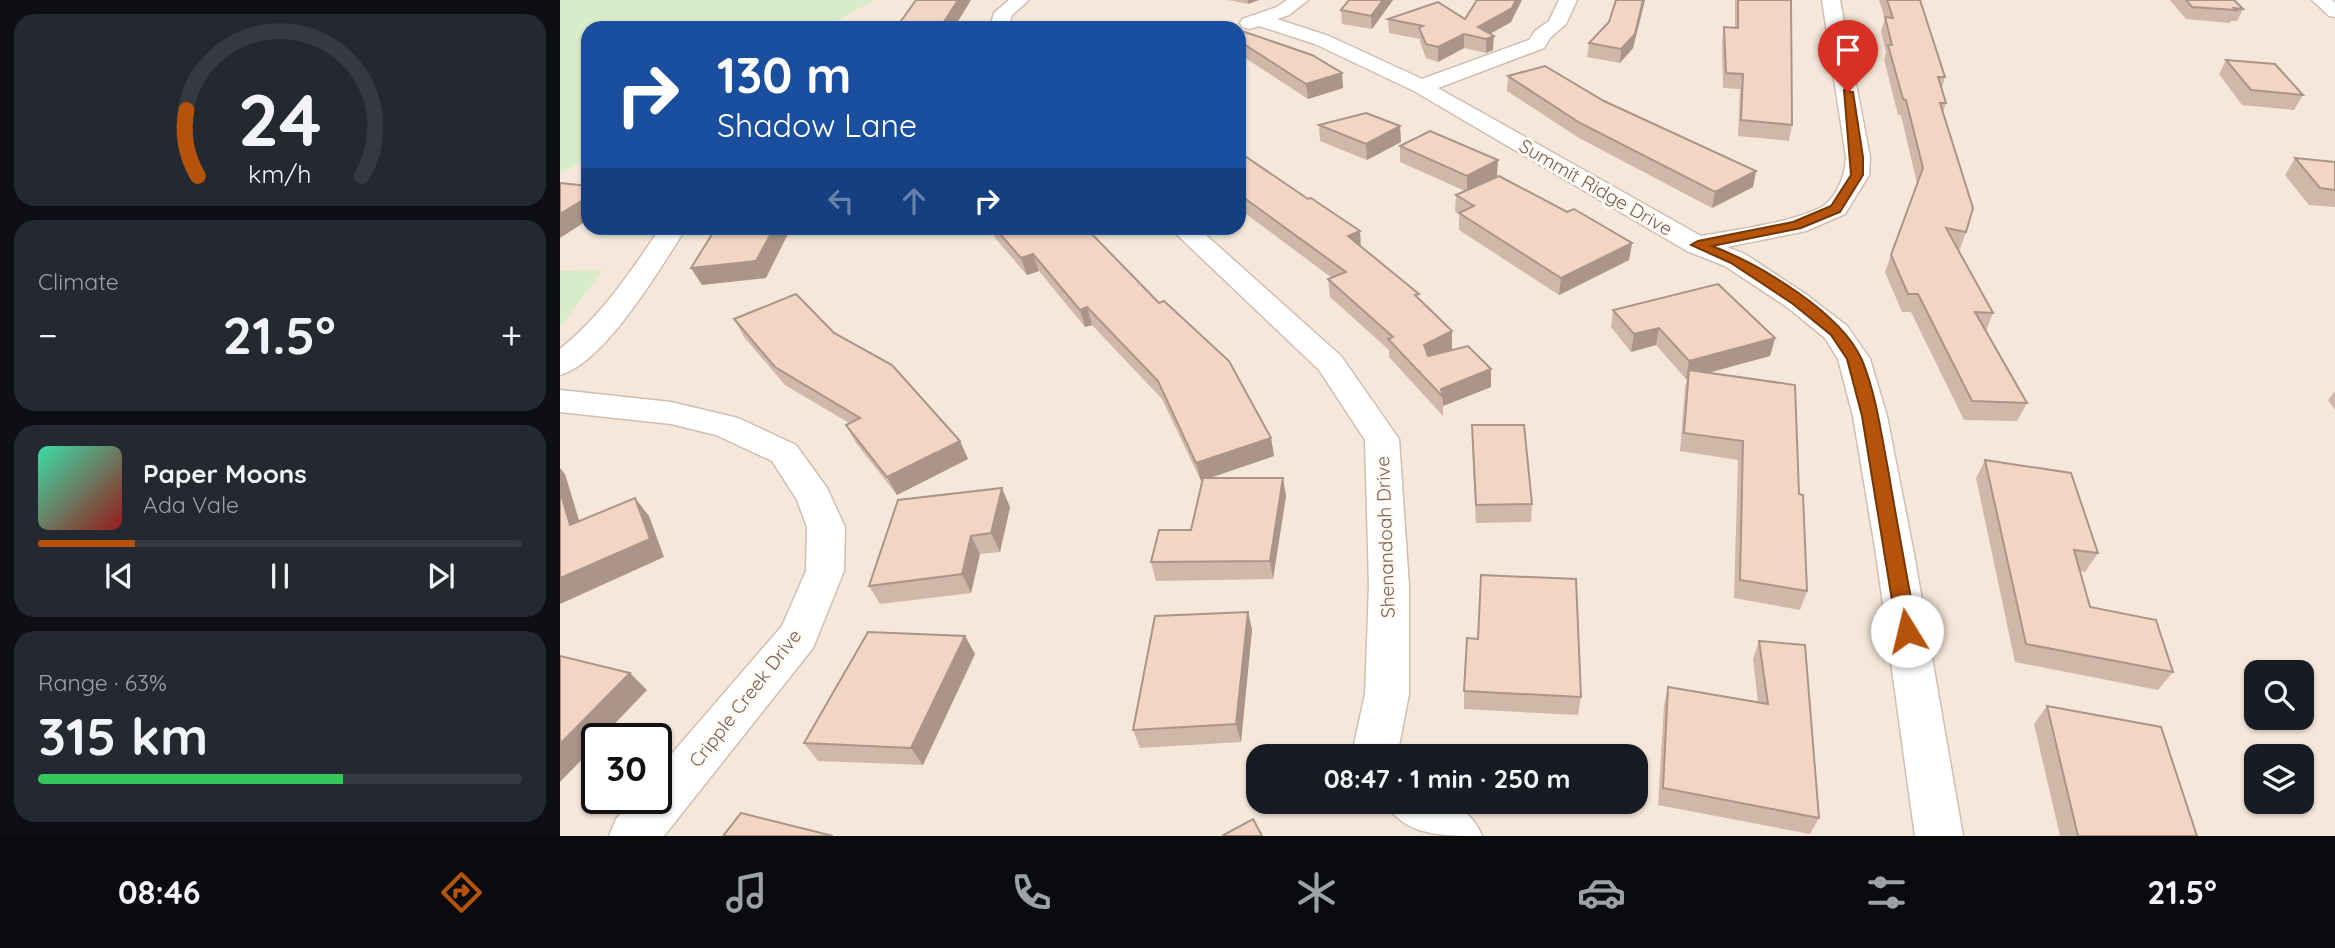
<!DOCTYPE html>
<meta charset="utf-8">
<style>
body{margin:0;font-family:Quicksand,sans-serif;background:#242831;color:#f1f3f6;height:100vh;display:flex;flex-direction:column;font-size:26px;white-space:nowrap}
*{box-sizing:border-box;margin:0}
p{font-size:23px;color:#9ea1a6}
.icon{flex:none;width:38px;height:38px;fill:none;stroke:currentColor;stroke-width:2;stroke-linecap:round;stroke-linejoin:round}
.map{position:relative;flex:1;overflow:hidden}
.side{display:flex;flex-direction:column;gap:14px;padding:14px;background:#0d0f14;width:560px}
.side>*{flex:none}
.top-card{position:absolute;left:21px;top:21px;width:665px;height:214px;border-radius:21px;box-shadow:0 2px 5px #0004;background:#1a4fa0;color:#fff;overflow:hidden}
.tools{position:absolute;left:1684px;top:660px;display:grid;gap:14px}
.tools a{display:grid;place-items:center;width:70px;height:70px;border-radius:14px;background:#171b24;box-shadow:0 2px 5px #0004;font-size:35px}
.speed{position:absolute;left:21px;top:723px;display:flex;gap:14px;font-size:35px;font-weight:700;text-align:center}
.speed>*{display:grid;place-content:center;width:91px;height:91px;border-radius:50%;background:#171b24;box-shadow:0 2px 5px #0004;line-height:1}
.speed .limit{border:4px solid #111;border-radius:10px;background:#fff;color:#111}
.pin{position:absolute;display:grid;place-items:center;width:60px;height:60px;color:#fff;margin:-72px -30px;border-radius:50% 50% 50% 0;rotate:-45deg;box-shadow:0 0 7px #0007}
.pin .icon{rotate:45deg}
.me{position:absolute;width:77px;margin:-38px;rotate:351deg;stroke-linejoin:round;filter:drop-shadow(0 0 5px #0008)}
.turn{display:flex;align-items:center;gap:24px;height:147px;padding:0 21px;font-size:32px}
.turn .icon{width:91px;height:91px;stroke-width:2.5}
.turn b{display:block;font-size:49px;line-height:60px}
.lanes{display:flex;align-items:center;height:66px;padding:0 21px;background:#0003;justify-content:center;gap:35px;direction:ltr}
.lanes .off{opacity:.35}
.big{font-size:52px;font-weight:800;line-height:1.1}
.side .tile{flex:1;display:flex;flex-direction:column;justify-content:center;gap:10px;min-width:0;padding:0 24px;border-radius:21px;background:#242831}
.side .dial{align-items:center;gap:0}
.dial svg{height:182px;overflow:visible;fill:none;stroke:#363941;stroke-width:7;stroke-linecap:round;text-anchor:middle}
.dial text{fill:#f1f3f6;stroke:none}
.song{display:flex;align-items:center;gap:21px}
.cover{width:84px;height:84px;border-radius:10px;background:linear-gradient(135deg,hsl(160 70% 55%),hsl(0 70% 35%))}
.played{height:7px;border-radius:4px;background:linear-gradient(90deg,#b45309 20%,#363941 20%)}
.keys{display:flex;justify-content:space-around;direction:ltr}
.heat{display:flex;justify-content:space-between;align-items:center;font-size:38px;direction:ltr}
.charge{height:10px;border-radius:5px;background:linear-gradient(90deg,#34c759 63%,#363941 0)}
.trip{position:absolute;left:686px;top:744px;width:402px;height:70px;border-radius:21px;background:#171b24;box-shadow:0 2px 5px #0004;font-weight:800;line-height:70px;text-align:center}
.menu{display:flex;height:112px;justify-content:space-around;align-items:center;background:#090b0e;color:#9ea1a6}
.menu .icon{width:49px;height:49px}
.menu .on{color:#b45309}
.menu b{font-size:32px;color:#f1f3f6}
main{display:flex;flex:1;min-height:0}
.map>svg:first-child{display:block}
.residential{fill:#f5e8da;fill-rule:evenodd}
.green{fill:#d8ecc9}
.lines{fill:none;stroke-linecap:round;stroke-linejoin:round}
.minor-casing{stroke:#d1beb0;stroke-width:3}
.minor{fill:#fff;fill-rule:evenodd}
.wall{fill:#d1b7a8}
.shaded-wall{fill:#aa9588}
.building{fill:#f3d5c3;stroke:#aa9588;stroke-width:2}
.route{fill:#b45309;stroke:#753606;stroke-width:2}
.labels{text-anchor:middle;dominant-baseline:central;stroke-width:6;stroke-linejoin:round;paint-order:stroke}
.street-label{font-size:19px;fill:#7a5c4d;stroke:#fffaf3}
</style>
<main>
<section class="side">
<div class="tile dial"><svg viewBox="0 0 100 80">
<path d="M14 69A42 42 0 1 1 86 69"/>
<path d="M14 69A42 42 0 0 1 9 40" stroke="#b45309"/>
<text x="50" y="56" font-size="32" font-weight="700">24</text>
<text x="50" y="72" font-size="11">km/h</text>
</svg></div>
<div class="tile"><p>Climate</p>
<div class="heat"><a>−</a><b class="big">21.5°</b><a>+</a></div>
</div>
<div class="tile">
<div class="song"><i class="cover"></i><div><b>Paper Moons</b><p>Ada Vale</p></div></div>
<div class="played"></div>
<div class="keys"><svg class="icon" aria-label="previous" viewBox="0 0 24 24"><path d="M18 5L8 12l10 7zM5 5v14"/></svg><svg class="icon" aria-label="pause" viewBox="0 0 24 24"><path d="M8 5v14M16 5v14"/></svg><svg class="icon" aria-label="next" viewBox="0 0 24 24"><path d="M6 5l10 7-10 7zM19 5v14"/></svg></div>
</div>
<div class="tile"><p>Range · 63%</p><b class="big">315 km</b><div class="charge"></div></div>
</section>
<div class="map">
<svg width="1775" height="836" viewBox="0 0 1775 836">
<rect width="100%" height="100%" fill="#fdf6ec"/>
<path class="residential" d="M 315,0 L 1775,0 L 1775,836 L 0,836 L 0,173 L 28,158 L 28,228 L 679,228 L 679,28 L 264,28 ZM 1696,672 L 1741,672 L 1741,718 L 1696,718 ZM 37,738 L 96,738 L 96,798 L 37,798 ZM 698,756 L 1076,756 L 1076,802 L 698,802 ZM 1696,756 L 1741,756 L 1741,802 L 1696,802 Z"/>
<g class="green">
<path d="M 0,0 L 315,0 L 264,28 L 28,28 L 28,158 L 0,173 Z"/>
<path d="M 43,270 L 0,327 L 0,271 Z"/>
</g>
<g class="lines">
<defs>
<g id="minor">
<path d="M 449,0 L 469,0 L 452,15 L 448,28 L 430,28 L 434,13 Z"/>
<path d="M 727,0 L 748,0 L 729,15 L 717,19 L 769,36 L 862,79 L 969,40 L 975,31 L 989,21 L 999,0 L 1017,0 L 1006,24 L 990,38 L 984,48 L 878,88 L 1141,236 C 1168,231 1251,220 1268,202 C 1280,189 1285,174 1286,157 L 1262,0 L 1280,0 L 1310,157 L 1309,175 L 1285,214 L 1246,231 L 1167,247 L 1185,254 L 1247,295 L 1287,326 L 1310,359 L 1327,416 L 1354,554 L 1403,836 L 1355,836 L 1316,554 L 1293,416 L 1278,359 L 1265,338 L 1227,307 L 1165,266 L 1127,251 L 854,91 L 755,44 L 699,26 L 689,29 L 682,27 L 680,23 L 682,19 L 717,7 Z"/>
<path d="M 1752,0 L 1772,0 L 1775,3 L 1775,17 L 1769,16 Z"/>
<path d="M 100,228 L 126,228 C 101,267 45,363 0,375 L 0,349 C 41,316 71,272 100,228 Z"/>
<path d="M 610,228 L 638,228 L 781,356 L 839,439 L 849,586 L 849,694 L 839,746 L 844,756 L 796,756 L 793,749 L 805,694 L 809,586 L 805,440 L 759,370 Z"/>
<path d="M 0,390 L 111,402 L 178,418 L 236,445 L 267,488 L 285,527 L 284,571 L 253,648 L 104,836 L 49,836 L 56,819 L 74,798 L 96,798 L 96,772 L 222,626 L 246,571 L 247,527 L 237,500 L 212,461 L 156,435 L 111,424 L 0,412 Z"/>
<path d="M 825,802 C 864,798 905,794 922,836 C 882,836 844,836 825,802 Z"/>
</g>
</defs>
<use href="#minor" class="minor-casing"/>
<use href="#minor" class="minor"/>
</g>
<g class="wall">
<path d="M 668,0 L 699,0 L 688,4 Z"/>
<path d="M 789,0 L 833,0 L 812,29 L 782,24 L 781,10 Z"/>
<path d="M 1056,0 L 1085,0 L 1073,48 L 1060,63 L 1027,57 L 1029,43 L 1049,22 Z"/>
<path d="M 1175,0 L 1231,0 L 1232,125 L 1229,141 L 1178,136 L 1180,89 L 1163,88 L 1162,41 L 1164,27 L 1175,28 Z"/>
<path d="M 1319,0 L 1360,0 L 1385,77 L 1382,88 L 1386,103 L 1383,112 L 1406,232 L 1400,249 L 1398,249 L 1433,313 L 1426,331 L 1467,403 L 1457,421 L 1404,420 L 1351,312 L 1342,312 L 1325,272 L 1357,184 L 1341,115 L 1338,115 L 1324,59 L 1326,52 L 1321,31 L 1325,19 Z"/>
<path d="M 1610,0 L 1674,0 L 1683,9 L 1677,21 L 1671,21 L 1670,23 L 1626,19 Z"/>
<path d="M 828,19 L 905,19 L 951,22 L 930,34 L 933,50 L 926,53 L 904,48 L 878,62 L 866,58 L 860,42 L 860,39 L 829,33 Z"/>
<path d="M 679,30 L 782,73 L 783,88 L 748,99 L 679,54 Z"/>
<path d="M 1666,60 L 1743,95 L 1734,110 L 1682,105 L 1659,74 Z"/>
<path d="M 948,76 L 1196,171 L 1193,187 L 1152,208 L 1019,138 L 947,91 Z"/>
<path d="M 759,125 L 840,126 L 841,142 L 807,160 L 760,141 Z"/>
<path d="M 840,146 L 937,176 L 928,181 L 1007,212 L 1072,243 L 1069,260 L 999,295 L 899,230 L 899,214 L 895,212 L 896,195 L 905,191 L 840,162 Z"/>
<path d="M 679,152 L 801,247 L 859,299 L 892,349 L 887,351 L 931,369 L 931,387 L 883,406 L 883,416 L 829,357 L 829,350 L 770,297 L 768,279 L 772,278 L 686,214 L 682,215 L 679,213 Z"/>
<path d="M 1735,158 L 1775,162 L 1775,207 L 1749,205 L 1725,175 Z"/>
<path d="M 432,228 L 526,228 L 711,438 L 714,456 L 649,478 L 726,496 L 713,579 L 596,581 L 591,562 L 631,530 L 642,481 L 641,481 L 602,399 L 532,325 L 525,327 L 479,271 L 467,275 L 435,238 Z"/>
<path d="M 1053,310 L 1215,338 L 1210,356 L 1149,373 L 1239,494 L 1247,591 L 1240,610 L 1174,598 L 1178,460 L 1120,451 L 1125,388 L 1127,379 L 1126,379 L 1096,345 L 1071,352 L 1051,327 Z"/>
<path d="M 174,319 L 274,333 L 400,441 L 408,459 L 337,495 L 296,443 L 286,425 L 289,423 L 225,385 L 184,337 Z"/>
<path d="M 1775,391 L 1775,410 L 1768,400 Z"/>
<path d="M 912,425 L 972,504 L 971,522 L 916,523 L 912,444 Z"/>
<path d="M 1425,460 L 1538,553 L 1525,572 L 1520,571 L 1530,607 L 1613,672 L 1598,690 L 1455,662 L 1416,478 Z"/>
<path d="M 450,507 L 440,552 L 420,554 L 411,593 L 320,604 L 309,586 Z"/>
<path d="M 688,612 L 692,630 L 681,742 L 580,748 L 573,730 Z"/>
<path d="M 405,636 L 415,654 L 363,765 L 258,761 L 244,743 Z"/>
<path d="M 1199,641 L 1259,818 L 1250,834 L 1098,805 L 1104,705 L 1108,687 L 1198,703 L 1193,659 Z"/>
<path d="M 904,691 L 1021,697 L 1018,715 L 904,709 Z"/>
<path d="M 1487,706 L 1637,836 L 1500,836 L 1474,724 Z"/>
</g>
<g class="shaded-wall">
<path d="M 398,0 L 411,0 L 394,28 L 380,28 Z"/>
<path d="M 688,0 L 699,0 L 688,4 Z"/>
<path d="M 823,0 L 833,0 L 812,29 L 811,16 Z"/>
<path d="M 956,0 L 962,0 L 951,22 L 923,38 L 918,27 Z"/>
<path d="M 1083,0 L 1085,0 L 1073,48 L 1060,63 L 1061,49 Z"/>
<path d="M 904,34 L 904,48 L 878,62 L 878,47 Z"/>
<path d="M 934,36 L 933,50 L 926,53 L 926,39 Z"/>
<path d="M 782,73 L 783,88 L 748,99 L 746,84 Z"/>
<path d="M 840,126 L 841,142 L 807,160 L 806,144 Z"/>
<path d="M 938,160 L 937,176 L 907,193 L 907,176 Z"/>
<path d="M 1196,171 L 1193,187 L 1152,208 L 1155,192 Z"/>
<path d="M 28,197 L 28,220 L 0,238 L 0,214 Z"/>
<path d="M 683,197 L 686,214 L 682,215 L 680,199 Z"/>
<path d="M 214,228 L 231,228 L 206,278 L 142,285 L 131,268 Z"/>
<path d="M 800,231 L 801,248 L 788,236 Z"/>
<path d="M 1072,243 L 1069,260 L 999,295 L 1001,278 Z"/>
<path d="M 473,254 L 479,271 L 467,275 L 461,258 Z"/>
<path d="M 527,307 L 532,325 L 525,327 L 520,310 Z"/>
<path d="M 1099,328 L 1096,345 L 1071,352 L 1074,334 Z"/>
<path d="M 892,331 L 892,349 L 864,363 L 864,345 Z"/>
<path d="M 1215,338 L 1210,356 L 1128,378 L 1129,370 L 1127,379 L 1126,379 L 1129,361 Z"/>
<path d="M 931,369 L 931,387 L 883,406 L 883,397 L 881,389 Z"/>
<path d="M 711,438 L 714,456 L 641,481 L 636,463 Z"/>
<path d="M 400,441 L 408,459 L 337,495 L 327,477 Z"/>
<path d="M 0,468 L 5,474 L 26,543 L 10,525 L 0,491 Z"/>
<path d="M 723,478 L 726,496 L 713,579 L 710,561 Z"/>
<path d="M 442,488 L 450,507 L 440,552 L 431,533 Z"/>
<path d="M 75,498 L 89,516 L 104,557 L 0,604 L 0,578 Z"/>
<path d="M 411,536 L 420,554 L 411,593 L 402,574 Z"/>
<path d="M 688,612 L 692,630 L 681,742 L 676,724 Z"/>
<path d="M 405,636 L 415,654 L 363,765 L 351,748 Z"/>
<path d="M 70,673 L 87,690 L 41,738 L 37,738 L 37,744 L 0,782 L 0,744 Z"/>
</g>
<g class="building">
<path d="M 356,0 L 398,0 L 380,28 L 336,28 Z"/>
<path d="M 789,0 L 823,0 L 811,16 L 781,10 Z"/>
<path d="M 917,0 L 956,0 L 952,8 L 918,27 L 934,36 L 926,39 L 904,34 L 878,47 L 866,44 L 859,28 L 863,26 L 828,19 L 878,2 L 905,19 Z"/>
<path d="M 1056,0 L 1083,0 L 1075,34 L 1061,49 L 1029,43 L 1049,22 Z"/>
<path d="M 1178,0 L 1231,0 L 1232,125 L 1181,120 L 1183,74 L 1166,73 L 1164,27 L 1178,28 Z"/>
<path d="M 1327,0 L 1360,0 L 1385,77 L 1378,77 L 1386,103 L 1380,103 L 1413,208 L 1406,232 L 1386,228 L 1433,313 L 1415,312 L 1467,403 L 1412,401 L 1358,294 L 1348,294 L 1331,255 L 1363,168 L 1346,100 L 1343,99 L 1328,45 L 1332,45 L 1325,17 L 1333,18 Z"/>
<path d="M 1626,0 L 1674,0 L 1683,9 L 1674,8 L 1676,10 L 1632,7 Z"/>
<path d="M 679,30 L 752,55 L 782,73 L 746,84 L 679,41 Z"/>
<path d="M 1666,60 L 1715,64 L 1743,95 L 1691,90 Z"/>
<path d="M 985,66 L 1044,101 L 1196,171 L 1155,192 L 1020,123 L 948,76 Z"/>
<path d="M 806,113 L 840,126 L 806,144 L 759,125 Z"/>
<path d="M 870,131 L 938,160 L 907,176 L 840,146 Z"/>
<path d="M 679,152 L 748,199 L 751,198 L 800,231 L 788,236 L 859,294 L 855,295 L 892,331 L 864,345 L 868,356 L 908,346 L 931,369 L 881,389 L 883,397 L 828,339 L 833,337 L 768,279 L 786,272 L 683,197 L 679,198 Z"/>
<path d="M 1735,158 L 1775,162 L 1775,190 L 1760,188 Z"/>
<path d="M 939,176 L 1007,212 L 1014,209 L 1072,243 L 1001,278 L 899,213 L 914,206 L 896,195 Z"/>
<path d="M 0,183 L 28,186 L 28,197 L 0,214 Z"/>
<path d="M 156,228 L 214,228 L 196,261 L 131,268 Z"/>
<path d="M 435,228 L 526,228 L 599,303 L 604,301 L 669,361 L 711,438 L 636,463 L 598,381 L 527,307 L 520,310 L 473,254 L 461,258 Z"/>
<path d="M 1158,284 L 1215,338 L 1129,361 L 1099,328 L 1074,334 L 1053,310 Z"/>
<path d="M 236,294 L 274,333 L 332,365 L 400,441 L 327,477 L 286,425 L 300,418 L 215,367 L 174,319 Z"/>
<path d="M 1129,370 L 1235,385 L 1239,494 L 1243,495 L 1247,591 L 1180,580 L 1183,441 L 1124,433 Z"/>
<path d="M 912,425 L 964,425 L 972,504 L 916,505 Z"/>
<path d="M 1425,460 L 1511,473 L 1538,553 L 1514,550 L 1530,607 L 1596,620 L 1613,672 L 1466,644 Z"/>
<path d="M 643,478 L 723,478 L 710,561 L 591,562 L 599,530 L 631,530 Z"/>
<path d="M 442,488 L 431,533 L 411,536 L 402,574 L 309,586 L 338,500 Z"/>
<path d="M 0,491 L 10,525 L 75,498 L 90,539 L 0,578 Z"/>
<path d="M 921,575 L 1016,579 L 1021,697 L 904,691 L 907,638 L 918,639 Z"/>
<path d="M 688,612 L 676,724 L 573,730 L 595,616 Z"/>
<path d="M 308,632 L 405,636 L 351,748 L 244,743 Z"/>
<path d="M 1199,641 L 1245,645 L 1259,818 L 1103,788 L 1108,687 L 1208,704 Z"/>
<path d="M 0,656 L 70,673 L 0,744 Z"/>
<path d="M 1487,706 L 1601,727 L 1637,836 L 1518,836 Z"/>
<path d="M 181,813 L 273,836 L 163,836 Z"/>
<path d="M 693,819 L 702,836 L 662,836 Z"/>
</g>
<path class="route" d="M 1284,90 L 1293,92 L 1303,157 L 1303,175 L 1280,212 L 1241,228 L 1152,246 C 1199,264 1281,312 1302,360 C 1316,394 1321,433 1328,469 C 1337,523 1347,577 1357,631 L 1354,637 L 1347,639 L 1340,637 L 1337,631 L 1302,416 L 1287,359 L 1271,335 L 1233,304 L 1171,263 L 1131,245 L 1138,241 L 1233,222 L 1271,206 L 1291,175 Z"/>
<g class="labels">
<g class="street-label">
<text transform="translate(1036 187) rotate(30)">Summit Ridge Drive</text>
<text transform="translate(825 537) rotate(-92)">Shenandoah Drive</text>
<text transform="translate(185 698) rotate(-52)">Cripple Creek Drive</text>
</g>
</g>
</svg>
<div class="tools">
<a><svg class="icon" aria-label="search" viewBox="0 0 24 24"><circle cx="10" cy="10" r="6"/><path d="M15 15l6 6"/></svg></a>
<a><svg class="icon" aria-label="layers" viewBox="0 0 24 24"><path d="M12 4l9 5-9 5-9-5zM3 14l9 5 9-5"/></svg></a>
</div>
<div class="speed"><div class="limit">30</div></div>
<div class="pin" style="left:1288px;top:92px;background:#d93025"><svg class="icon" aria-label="arrive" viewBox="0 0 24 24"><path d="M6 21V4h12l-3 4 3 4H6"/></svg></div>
<svg class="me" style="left:1347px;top:631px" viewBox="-20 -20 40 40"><circle r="19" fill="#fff"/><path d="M0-13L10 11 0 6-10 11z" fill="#b45309"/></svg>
<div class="trip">08:47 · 1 min · 250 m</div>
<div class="top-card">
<div class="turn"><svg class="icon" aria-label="right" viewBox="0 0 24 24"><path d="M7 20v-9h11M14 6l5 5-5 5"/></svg><div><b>130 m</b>Shadow Lane</div></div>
<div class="lanes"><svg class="icon off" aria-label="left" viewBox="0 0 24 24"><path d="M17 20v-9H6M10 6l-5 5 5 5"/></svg><svg class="icon off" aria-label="ahead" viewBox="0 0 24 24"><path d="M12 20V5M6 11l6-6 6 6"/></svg><svg class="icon" aria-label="right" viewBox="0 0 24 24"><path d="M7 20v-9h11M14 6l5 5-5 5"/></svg></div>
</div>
</div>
</main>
<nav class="menu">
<b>08:46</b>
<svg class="icon on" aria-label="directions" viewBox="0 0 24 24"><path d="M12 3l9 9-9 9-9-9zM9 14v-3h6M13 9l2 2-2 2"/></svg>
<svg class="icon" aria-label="music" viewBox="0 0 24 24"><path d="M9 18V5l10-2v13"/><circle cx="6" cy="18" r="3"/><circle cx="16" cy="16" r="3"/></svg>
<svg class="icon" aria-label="phone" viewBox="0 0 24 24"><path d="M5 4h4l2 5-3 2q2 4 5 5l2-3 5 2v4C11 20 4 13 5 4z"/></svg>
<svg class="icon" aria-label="climate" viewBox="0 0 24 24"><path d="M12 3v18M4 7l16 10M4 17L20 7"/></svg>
<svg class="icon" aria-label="car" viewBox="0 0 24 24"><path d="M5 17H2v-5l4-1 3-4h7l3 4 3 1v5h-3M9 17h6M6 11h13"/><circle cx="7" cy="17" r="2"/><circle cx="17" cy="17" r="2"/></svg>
<svg class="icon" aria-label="filters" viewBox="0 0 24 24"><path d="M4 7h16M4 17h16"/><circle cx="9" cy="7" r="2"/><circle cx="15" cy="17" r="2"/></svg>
<b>21.5°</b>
</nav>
